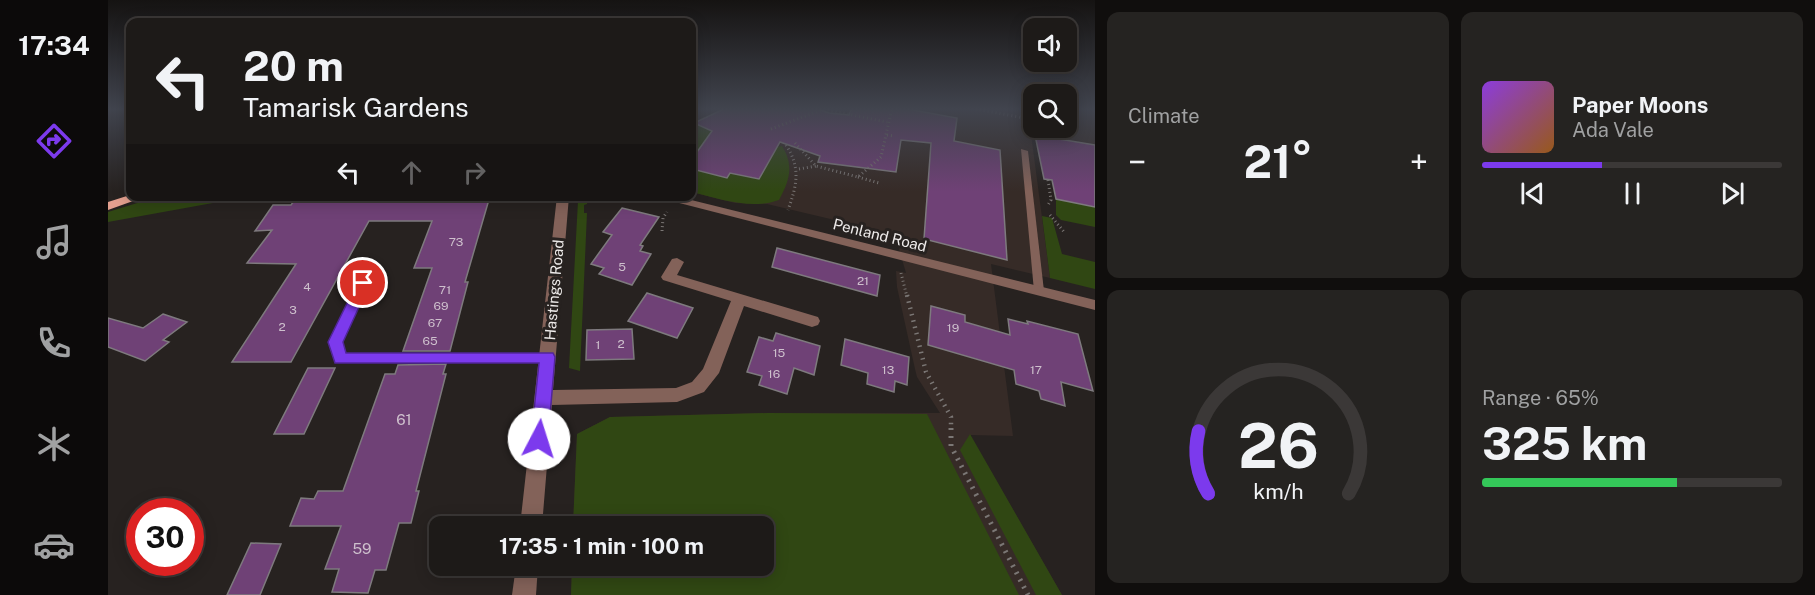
<!DOCTYPE html>
<meta charset="utf-8">
<style>
body{margin:0;font-family:"Public Sans",sans-serif;background:#252321;color:#f1f3f6;height:100vh;display:flex;flex-direction:column;font-size:22px;white-space:nowrap}
*{box-sizing:border-box;margin:0}
p{font-size:20px;color:#a0a1a2}
.icon{flex:none;width:33px;height:33px;fill:none;stroke:currentColor;stroke-width:2;stroke-linecap:round;stroke-linejoin:round}
.map{position:relative;flex:1;overflow:hidden}
.details{display:flex;flex-direction:column;gap:12px;padding:12px;background:#100e0d;width:720px}
.details>*{flex:none}
.hud{position:absolute;left:18px;top:18px;width:570px;height:183px;border-radius:12px;box-shadow:0 3px 15px #0003,0 0 0 2px #3b3837;background:#1d1a18;color:#f1f3f6;overflow:hidden}
.fabs{position:absolute;left:915px;top:18px;display:grid;gap:12px}
.fabs a{display:grid;place-items:center;width:54px;height:54px;border-radius:12px;background:#1d1a18;box-shadow:0 3px 15px #0003,0 0 0 2px #3b3837;font-size:30px}
.speed{position:absolute;left:18px;top:498px;display:flex;gap:12px;font-size:30px;font-weight:700;text-align:center}
.speed>*{display:grid;place-content:center;width:78px;height:78px;border-radius:50%;background:#1d1a18;box-shadow:0 3px 15px #0003,0 0 0 2px #3b3837;line-height:1}
.speed .limit{border:9px solid #d22;background:#fff;color:#111}
.pin{position:absolute;display:grid;place-items:center;width:51px;height:51px;color:#fff;margin:-26px;border:3px solid #fff;border-radius:50%;box-shadow:0 2px 6px #0007}
.me{position:absolute;width:66px;margin:-33px;rotate:5deg;stroke-linejoin:round;filter:drop-shadow(0 0 4px #0008)}
.turn{display:flex;align-items:center;gap:21px;height:126px;padding:0 18px;font-size:27px}
.turn .icon{width:78px;height:78px;stroke-width:2.5}
.turn b{display:block;font-size:42px;line-height:51px}
.lanes{display:flex;align-items:center;height:57px;padding:0 18px;background:#0003;justify-content:center;gap:30px;direction:ltr}
.lanes .off{opacity:.35}
.big{font-size:45px;font-weight:700;line-height:1.1}
.details .widget{flex:1;display:flex;flex-direction:column;justify-content:center;gap:9px;min-width:0;padding:0 21px;border-radius:12px;background:#252321}
.details .dial{align-items:center;gap:0}
.dial svg{height:156px;overflow:visible;fill:none;stroke:#3b3837;stroke-width:7;stroke-linecap:round;text-anchor:middle}
.dial text{fill:#f1f3f6;stroke:none}
.song{display:flex;align-items:center;gap:18px}
.cover{width:72px;height:72px;border-radius:9px;background:linear-gradient(135deg,hsl(270 70% 55%),hsl(30 70% 35%))}
.played{height:6px;border-radius:3px;background:linear-gradient(90deg,#7c3aed 40%,#3b3837 40%)}
.keys{display:flex;justify-content:space-around;direction:ltr}
.heat{display:flex;justify-content:space-between;align-items:center;font-size:33px;direction:ltr}
.charge{height:9px;border-radius:4px;background:linear-gradient(90deg,#34c759 65%,#3b3837 0)}
.details .tiles{flex:1;display:grid;gap:12px;grid-template-columns:repeat(2,1fr)}
.trip{position:absolute;left:321px;top:516px;width:345px;height:60px;border-radius:12px;background:#1d1a18;box-shadow:0 3px 15px #0003,0 0 0 2px #3b3837;font-weight:700;line-height:60px;text-align:center}
main{display:flex;flex:1;min-height:0}
.menu{display:flex;flex-direction:column;width:108px;justify-content:space-around;align-items:center;background:#0c0a0a;color:#a0a1a2}
.menu .icon{width:42px;height:42px}
.menu .on{color:#7c3aed}
.menu b{font-size:27px;color:#f1f3f6}
.map>svg:first-child{display:block}
.built{fill:#362b27}
.green{fill:#304713}
.building{fill:#6f4176;stroke:#7e7a7e;stroke-width:1.5}
.lines{fill:none;stroke-linecap:round;stroke-linejoin:round}
.path-far2{stroke:#7b7775;stroke-width:3;stroke-dasharray:1 3;stroke-linecap:butt}
.path-far1{stroke:#7b7775;stroke-width:4.5;stroke-dasharray:1.5 5;stroke-linecap:butt}
.path{stroke:#7b7775;stroke-width:5;stroke-dasharray:2 6;stroke-linecap:butt}
.lane{fill:#836259;fill-rule:evenodd}
.street{fill:#836259;fill-rule:evenodd}
.primary{fill:#e4a08f;fill-rule:evenodd}
.route{fill:#7c3aed;stroke:#51269a;stroke-width:1.5}
.labels{text-anchor:middle;dominant-baseline:central;stroke-width:6;stroke-linejoin:round;paint-order:stroke}
.number-label{font-size:12px;fill:#cec0cd}
.street-label{font-size:15px;fill:#eeebea;stroke:#272220}
.near-number-label{font-size:15px;fill:#cec0cd}
</style>
<main>
<nav class="menu">
<b>17:34</b>
<svg class="icon on" aria-label="directions" viewBox="0 0 24 24"><path d="M12 3l9 9-9 9-9-9zM9 14v-3h6M13 9l2 2-2 2"/></svg>
<svg class="icon" aria-label="music" viewBox="0 0 24 24"><path d="M9 18V5l10-2v13"/><circle cx="6" cy="18" r="3"/><circle cx="16" cy="16" r="3"/></svg>
<svg class="icon" aria-label="phone" viewBox="0 0 24 24"><path d="M5 4h4l2 5-3 2q2 4 5 5l2-3 5 2v4C11 20 4 13 5 4z"/></svg>
<svg class="icon" aria-label="climate" viewBox="0 0 24 24"><path d="M12 3v18M4 7l16 10M4 17L20 7"/></svg>
<svg class="icon" aria-label="car" viewBox="0 0 24 24"><path d="M5 17H2v-5l4-1 3-4h7l3 4 3 1v5h-3M9 17h6M6 11h13"/><circle cx="7" cy="17" r="2"/><circle cx="17" cy="17" r="2"/></svg>
</nav>
<div class="map">
<svg width="987" height="595" viewBox="0 0 987 595">
<rect width="100%" height="100%" fill="#272220"/>
<path class="built" d="M 584,108 L 925,108 L 926,128 L 958,128 L 959,108 L 987,108 L 987,145 L 923,134 L 942,278 L 883,264 L 905,436 L 862,435 L 954,595 L 463,595 L 464,566 L 656,566 L 656,526 L 465,526 L 469,434 L 502,417 L 660,413 L 832,413 L 809,377 L 807,369 L 789,287 L 788,271 L 798,273 L 789,242 L 769,237 L 752,226 L 659,204 L 627,203 L 584,192 Z"/>
<g class="green">
<path d="M 584,121 L 600,129 L 606,128 L 584,159 Z"/>
<path d="M 674,146 C 686,165 682,180 671,200 C 643,210 612,199 584,192 L 584,169 L 619,178 L 622,173 L 651,179 L 669,147 Z"/>
<path d="M 52,196 L 138,196 L 138,197 L 0,222 L 0,212 Z"/>
<path d="M 476,197 L 480,197 L 479,204 L 476,205 L 476,213 L 479,213 L 472,371 L 461,368 L 470,201 L 475,201 Z"/>
<path d="M 948,199 L 987,207 L 987,227 L 953,220 L 948,215 Z"/>
<path d="M 934,216 L 944,218 L 954,254 L 987,262 L 987,289 L 942,278 Z"/>
<path d="M 660,413 L 819,414 L 911,595 L 463,595 L 464,566 L 656,566 L 656,526 L 465,526 L 469,434 L 502,417 Z"/>
<path d="M 862,434 L 954,595 L 928,595 L 852,450 Z"/>
</g>
<g class="building">
<path d="M 618,108 L 707,108 L 721,113 L 741,115 L 744,108 L 794,108 L 849,118 L 846,141 L 892,150 L 899,260 L 816,239 L 823,143 L 793,140 L 788,172 L 710,162 L 712,156 L 672,142 L 651,179 L 622,173 L 619,178 L 584,169 L 584,159 L 604,131 L 586,123 Z"/>
<path d="M 927,135 L 987,145 L 987,207 L 948,199 L 944,180 L 936,179 Z"/>
<path d="M 382,196 L 357,282 L 360,282 L 342,351 L 295,351 L 324,268 L 306,268 L 324,221 L 261,221 L 183,362 L 124,362 L 188,264 L 139,263 L 164,230 L 147,231 L 165,205 L 183,205 L 189,197 Z"/>
<path d="M 514,208 L 551,217 L 532,245 L 535,246 L 532,251 L 543,254 L 524,285 L 491,274 L 496,268 L 483,264 L 504,235 L 495,232 Z"/>
<path d="M 669,248 L 772,275 L 769,296 L 664,267 Z"/>
<path d="M 539,293 L 585,308 L 569,338 L 520,321 Z"/>
<path d="M 823,306 L 857,315 L 857,322 L 902,335 L 900,319 L 920,324 L 919,321 L 970,334 L 985,391 L 953,382 L 957,406 L 933,399 L 931,391 L 908,384 L 906,370 L 820,345 Z"/>
<path d="M 55,314 L 79,322 L 55,340 L 61,342 L 37,361 L 0,347 L 0,318 L 35,328 Z"/>
<path d="M 524,329 L 526,359 L 478,360 L 479,330 Z"/>
<path d="M 668,333 L 712,346 L 706,375 L 686,368 L 679,394 L 651,385 L 654,376 L 639,372 L 651,337 L 665,341 Z"/>
<path d="M 737,339 L 801,357 L 799,385 L 787,381 L 786,392 L 759,384 L 760,373 L 733,365 Z"/>
<path d="M 338,364 L 335,374 L 338,374 L 308,491 L 311,491 L 303,523 L 291,523 L 278,570 L 267,570 L 260,593 L 224,592 L 231,569 L 217,569 L 233,526 L 182,526 L 193,498 L 206,499 L 210,491 L 235,491 L 277,374 L 287,374 L 290,365 Z"/>
<path d="M 200,368 L 227,368 L 196,434 L 166,434 Z"/>
<path d="M 143,543 L 173,544 L 152,595 L 119,595 Z"/>
</g>
<g class="lines">
<g class="path-far2">
<path d="M 864,108 L 916,118"/>
<path d="M 663,129 L 708,112 L 720,110 L 779,122"/>
<path d="M 779,135 L 786,136"/>
<path d="M 687,143 L 708,166 L 750,177 L 773,157 L 784,108"/>
<path d="M 678,145 C 693,168 689,185 680,210"/>
<path d="M 691,169 L 708,166"/>
<path d="M 750,177 L 771,183"/>
<path d="M 940,180 L 943,200 L 940,205"/>
<path d="M 942,215 L 957,233"/>
<path d="M 554,231 L 555,218 L 559,212"/>
<path d="M 793,273 L 799,297"/>
</g>
<path class="path-far1" d="M 799,295 L 818,372 L 843,417 L 843,429"/>
<path class="path" d="M 843,428 L 843,446 L 920,595"/>
<g class="lane">
<path d="M 913,149 L 920,151 L 936,291 L 931,294 L 926,291 Z"/>
<path d="M 255,280 L 260,283 L 258,288 L 273,288 L 278,291 L 273,294 L 255,294 L 233,342 L 237,354 L 439,353 L 443,354 L 445,357 L 443,360 L 439,361 L 233,363 L 229,362 L 221,342 L 250,283 Z"/>
</g>
<g class="street">
<path d="M 449,196 L 461,196 L 445,390 L 568,388 L 584,382 L 595,369 L 623,301 L 555,280 L 553,277 L 564,259 L 569,258 L 576,262 L 569,275 L 710,317 L 712,321 L 710,325 L 704,327 L 636,306 L 611,373 L 596,392 L 569,402 L 444,405 L 434,526 L 412,526 Z"/>
<path d="M 544,196 L 567,196 L 987,300 L 987,310 Z"/>
<path d="M 408,566 L 430,566 L 428,595 L 404,595 Z"/>
</g>
<path class="primary" d="M 22,195 L 39,196 L 0,210 L 0,202 Z"/>
</g>
<linearGradient id="sky" x2="0" y2="1"><stop stop-color="#151312"/><stop offset="0.57" stop-color="#41444e"/><stop offset="1" stop-color="#41444e" stop-opacity="0"/></linearGradient>
<rect width="987" height="191" fill="url(#sky)"/>
<path class="route" d="M 255,279 L 262,283 L 235,342 L 238,353 L 445,353 L 447,357 L 440,439 L 438,444 L 431,447 L 425,444 L 423,439 L 431,363 L 227,363 L 220,342 L 249,283 Z"/>
<g class="labels">
<g class="number-label">
<text x="348" y="242">73</text>
<text x="514" y="267">5</text>
<text x="755" y="281">21</text>
<text x="199" y="287">4</text>
<text x="337" y="290">71</text>
<text x="333" y="306">69</text>
<text x="185" y="310">3</text>
<text x="327" y="323">67</text>
<text x="174" y="327">2</text>
<text x="845" y="328">19</text>
<text x="322" y="341">65</text>
<text x="513" y="344">2</text>
<text x="490" y="345">1</text>
<text x="671" y="353">15</text>
<text x="780" y="370">13</text>
<text x="928" y="370">17</text>
<text x="666" y="374">16</text>
</g>
<g class="street-label">
<text transform="translate(772 235) rotate(14)">Penland Road</text>
<text transform="translate(446 290) rotate(-85)">Hastings Road</text>
</g>
<g class="near-number-label">
<text x="296" y="419">61</text>
<text x="254" y="548">59</text>
</g>
</g>
</svg>
<div class="fabs">
<a><svg class="icon" aria-label="sound" viewBox="0 0 24 24"><path d="M4 9h4l5-4v14l-5-4H4zM17 9q2 3 0 6"/></svg></a>
<a><svg class="icon" aria-label="search" viewBox="0 0 24 24"><circle cx="10" cy="10" r="6"/><path d="M15 15l6 6"/></svg></a>
</div>
<div class="speed"><div class="limit">30</div></div>
<div class="pin" style="left:255px;top:283px;background:#d93025"><svg class="icon" aria-label="arrive" viewBox="0 0 24 24"><path d="M6 21V4h12l-3 4 3 4H6"/></svg></div>
<svg class="me" style="left:431px;top:439px" viewBox="-20 -20 40 40"><circle r="19" fill="#fff"/><path d="M0-13L10 11 0 6-10 11z" fill="#7c3aed"/></svg>
<div class="trip">17:35 · 1 min · 100 m</div>
<div class="hud">
<div class="turn"><svg class="icon" aria-label="left" viewBox="0 0 24 24"><path d="M17 20v-9H6M10 6l-5 5 5 5"/></svg><div><b>20 m</b>Tamarisk Gardens</div></div>
<div class="lanes"><svg class="icon" aria-label="left" viewBox="0 0 24 24"><path d="M17 20v-9H6M10 6l-5 5 5 5"/></svg><svg class="icon off" aria-label="ahead" viewBox="0 0 24 24"><path d="M12 20V5M6 11l6-6 6 6"/></svg><svg class="icon off" aria-label="right" viewBox="0 0 24 24"><path d="M7 20v-9h11M14 6l5 5-5 5"/></svg></div>
</div>
</div>
<section class="details">
<div class="tiles">
<div class="widget"><p>Climate</p>
<div class="heat"><a>−</a><b class="big">21°</b><a>+</a></div>
</div>
<div class="widget">
<div class="song"><i class="cover"></i><div><b>Paper Moons</b><p>Ada Vale</p></div></div>
<div class="played"></div>
<div class="keys"><svg class="icon" aria-label="previous" viewBox="0 0 24 24"><path d="M18 5L8 12l10 7zM5 5v14"/></svg><svg class="icon" aria-label="pause" viewBox="0 0 24 24"><path d="M8 5v14M16 5v14"/></svg><svg class="icon" aria-label="next" viewBox="0 0 24 24"><path d="M6 5l10 7-10 7zM19 5v14"/></svg></div>
</div>
<div class="widget dial"><svg viewBox="0 0 100 80">
<path d="M14 69A42 42 0 1 1 86 69"/>
<path d="M14 69A42 42 0 0 1 9 37" stroke="#7c3aed"/>
<text x="50" y="56" font-size="32" font-weight="700">26</text>
<text x="50" y="72" font-size="11">km/h</text>
</svg></div>
<div class="widget"><p>Range · 65%</p><b class="big">325 km</b><div class="charge"></div></div>
</div>
</section>
</main>
